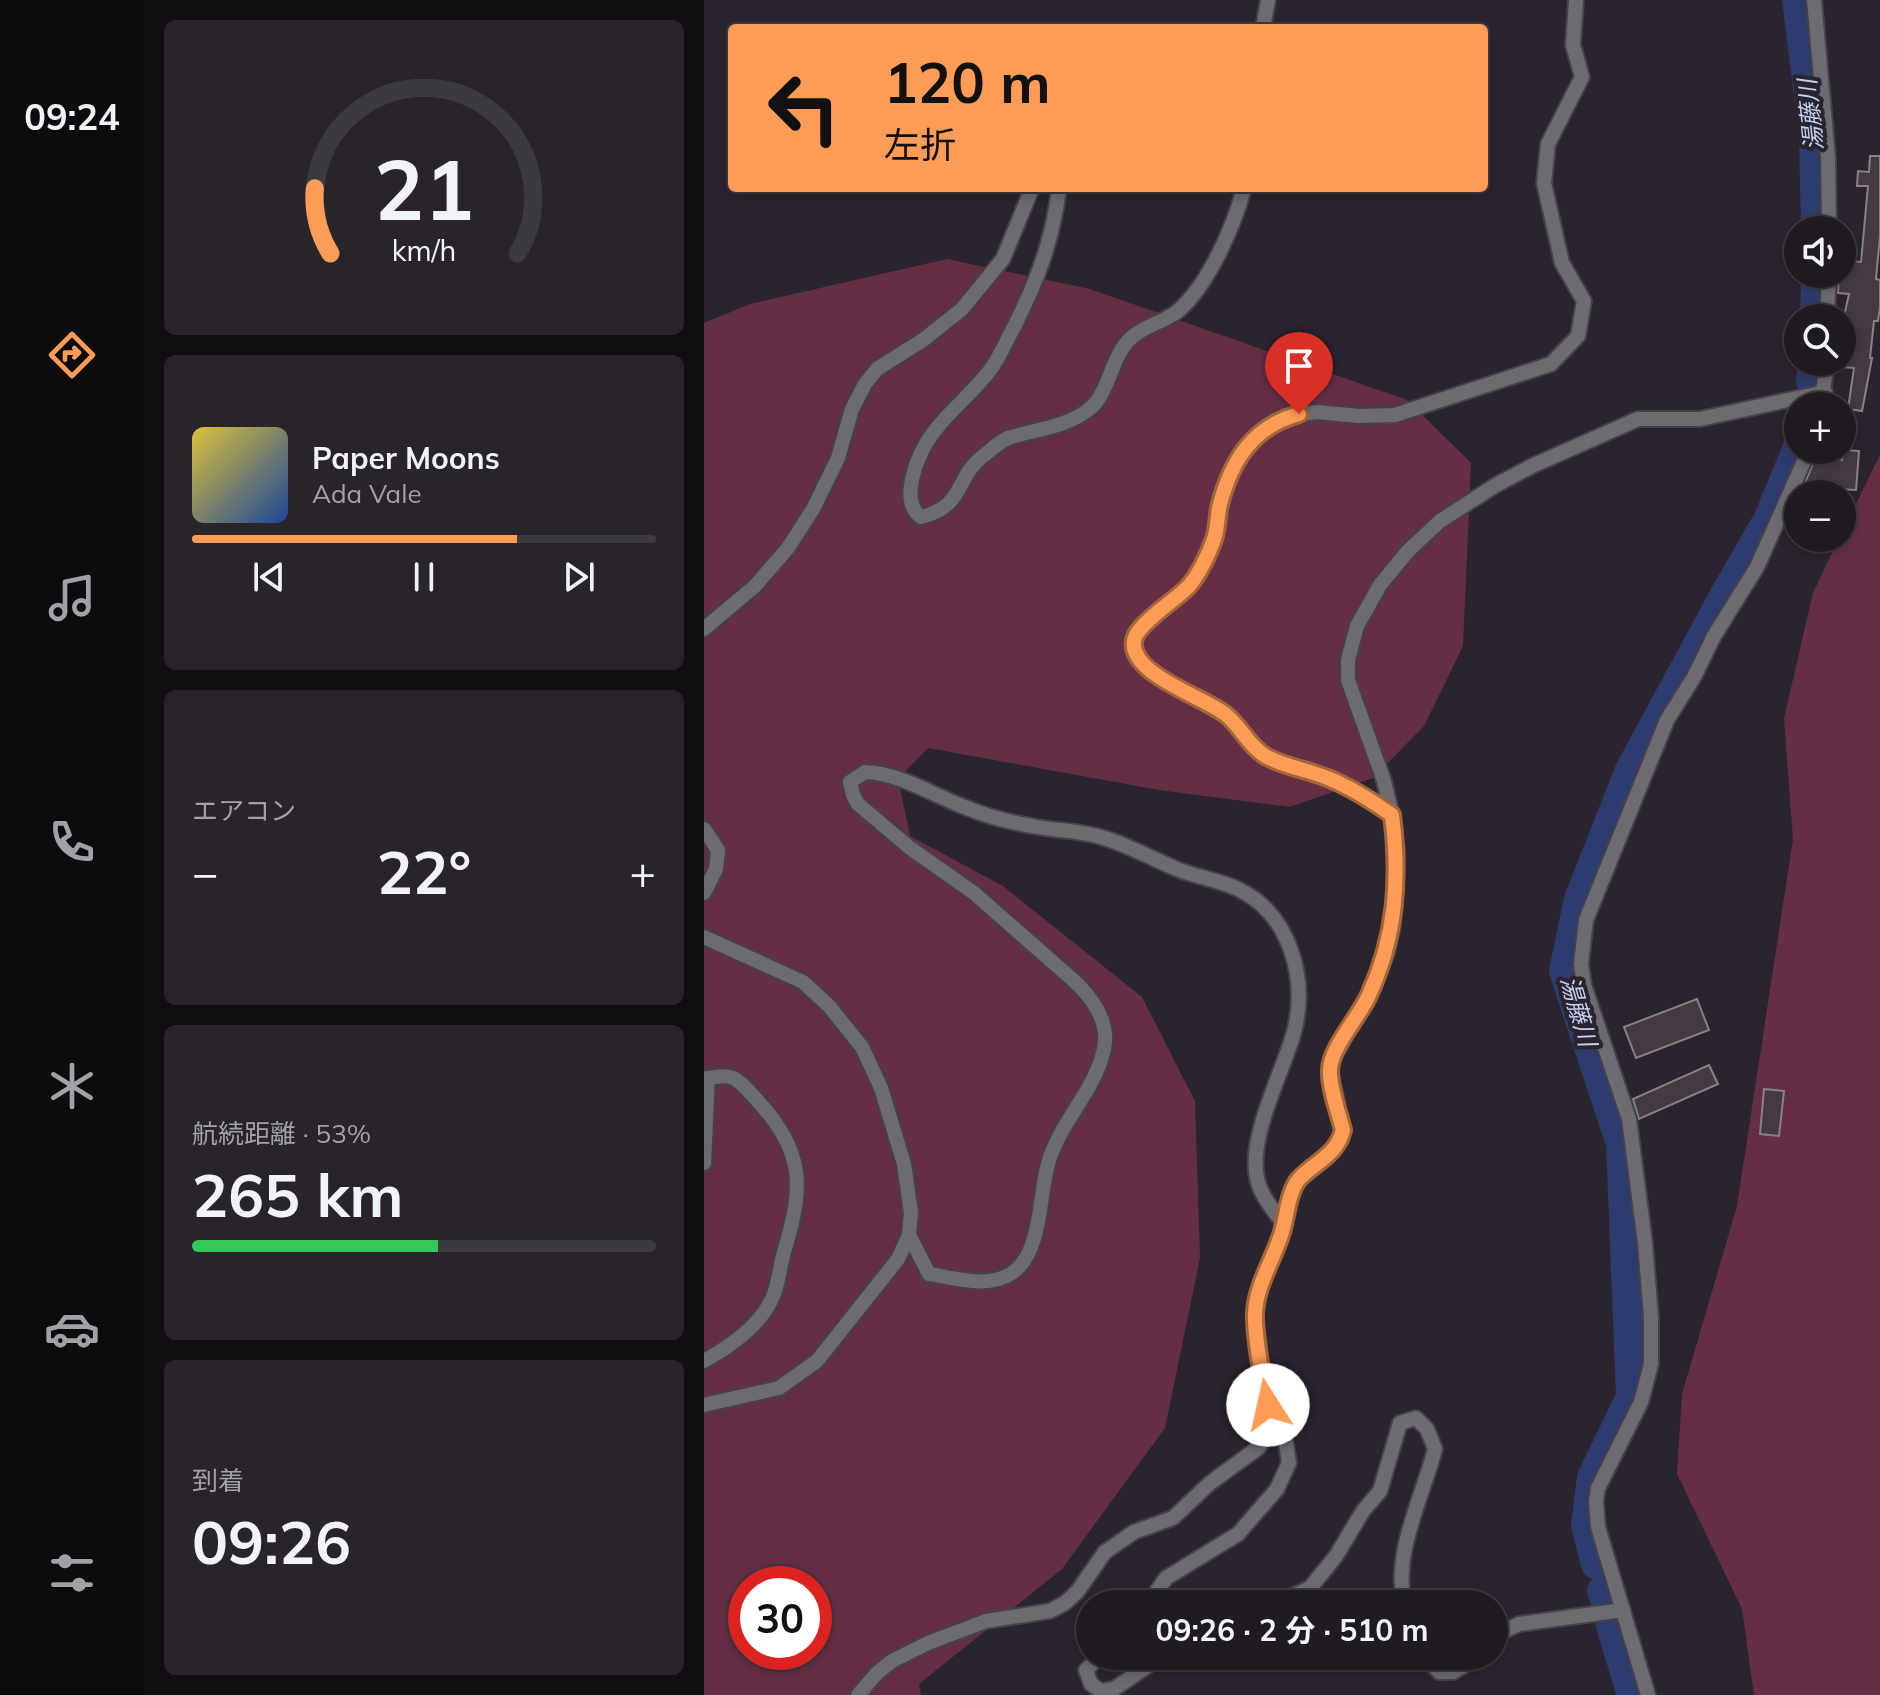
<!DOCTYPE html>
<html lang="ja">
<meta charset="utf-8">
<style>
body{margin:0;font-family:Mulish,"Noto Sans JP",sans-serif;background:#28242a;color:#f1f3f6;height:100vh;display:flex;flex-direction:column;font-size:30px;white-space:nowrap}
*{box-sizing:border-box;margin:0}
p{font-size:26px;color:#a2a1a5}
.icon{flex:none;width:44px;height:44px;fill:none;stroke:currentColor;stroke-width:2;stroke-linecap:round;stroke-linejoin:round}
.map{position:relative;flex:1;overflow:hidden}
.sheet{display:flex;flex-direction:column;gap:20px;padding:20px;background:#120f13;width:560px}
.sheet>*{flex:none}
.banner{position:absolute;left:24px;top:24px;width:760px;height:168px;border-radius:8px;box-shadow:0 4px 12px #0003,0 0 0 2px #3d3940;background:#fd9c57;color:#111;overflow:hidden}
.buttons{position:absolute;left:1080px;top:216px;display:grid;gap:16px}
.buttons a{display:grid;place-items:center;width:72px;height:72px;border-radius:50%;background:#201b22;box-shadow:0 4px 12px #0003,0 0 0 2px #3d3940;font-size:40px}
.speed{position:absolute;left:24px;top:1566px;display:flex;gap:16px;font-size:40px;font-weight:700;text-align:center}
.speed>*{display:grid;place-content:center;width:104px;height:104px;border-radius:50%;background:#201b22;box-shadow:0 4px 12px #0003,0 0 0 2px #3d3940;line-height:1}
.speed .limit{border:12px solid #d22;background:#fff;color:#111}
.pin{position:absolute;display:grid;place-items:center;width:68px;height:68px;color:#fff;margin:-82px -34px;border-radius:50% 50% 50% 0;rotate:-45deg;box-shadow:0 0 8px #0007}
.pin .icon{rotate:45deg}
.me{position:absolute;width:88px;margin:-44px;rotate:350deg;stroke-linejoin:round;filter:drop-shadow(0 0 6px #0008)}
.turn{display:flex;align-items:center;gap:28px;height:168px;padding:0 24px;font-size:36px}
.turn .icon{width:104px;height:104px;stroke-width:2.5}
.turn b{display:block;font-size:56px;line-height:68px}
.big{font-size:60px;font-weight:700;line-height:1.1}
.sheet .tile{flex:1;display:flex;flex-direction:column;justify-content:center;gap:12px;min-width:0;padding:0 28px;border-radius:12px;background:#28242a}
.sheet .dial{align-items:center;gap:0}
.dial svg{height:208px;overflow:visible;fill:none;stroke:#3d3940;stroke-width:7;stroke-linecap:round;text-anchor:middle}
.dial text{fill:#f1f3f6;stroke:none}
.song{display:flex;align-items:center;gap:24px}
.cover{width:96px;height:96px;border-radius:12px;background:linear-gradient(135deg,hsl(50 70% 55%),hsl(220 70% 35%))}
.played{height:8px;border-radius:4px;background:linear-gradient(90deg,#fd9c57 70%,#3d3940 70%)}
.keys{display:flex;justify-content:space-around;direction:ltr}
.heat{display:flex;justify-content:space-between;align-items:center;font-size:44px;direction:ltr}
.charge{height:12px;border-radius:6px;background:linear-gradient(90deg,#34c759 53%,#3d3940 0)}
.trip{position:absolute;left:372px;top:1590px;width:432px;height:80px;border-radius:40px;background:#201b22;box-shadow:0 4px 12px #0003,0 0 0 2px #3d3940;font-weight:700;line-height:80px;text-align:center}
main{display:flex;flex:1;min-height:0}
.menu{display:flex;flex-direction:column;width:144px;justify-content:space-around;align-items:center;background:#0d0b0e;color:#a2a1a5}
.menu .icon{width:56px;height:56px}
.menu .on{color:#fd9c57}
.menu b{font-size:36px;color:#f1f3f6}
.map>svg:first-child{display:block}
.green{fill:#652e47;fill-rule:evenodd}
.lines{fill:none;stroke-linecap:round;stroke-linejoin:round}
.river{stroke:#2e3b6e;stroke-width:30}
.building{fill:#443a42;stroke:#8b7f88;stroke-width:2}
.street-casing{stroke:#46404a;stroke-width:18}
.street{stroke:#6c6b71;stroke-width:14}
.route-casing{stroke:#a46539;stroke-width:20}
.route{stroke:#fd9c57;stroke-width:14}
.labels{text-anchor:middle;dominant-baseline:central;stroke-width:8;stroke-linejoin:round;paint-order:stroke}
.water-label{font-size:24px;font-style:italic;fill:#c4d0f1;stroke:#2a242e}
</style>
<main>
<nav class="menu">
<b>09:24</b>
<svg class="icon on" aria-label="directions" viewBox="0 0 24 24"><path d="M12 3l9 9-9 9-9-9zM9 14v-3h6M13 9l2 2-2 2"/></svg>
<svg class="icon" aria-label="music" viewBox="0 0 24 24"><path d="M9 18V5l10-2v13"/><circle cx="6" cy="18" r="3"/><circle cx="16" cy="16" r="3"/></svg>
<svg class="icon" aria-label="phone" viewBox="0 0 24 24"><path d="M5 4h4l2 5-3 2q2 4 5 5l2-3 5 2v4C11 20 4 13 5 4z"/></svg>
<svg class="icon" aria-label="climate" viewBox="0 0 24 24"><path d="M12 3v18M4 7l16 10M4 17L20 7"/></svg>
<svg class="icon" aria-label="car" viewBox="0 0 24 24"><path d="M5 17H2v-5l4-1 3-4h7l3 4 3 1v5h-3M9 17h6M6 11h13"/><circle cx="7" cy="17" r="2"/><circle cx="17" cy="17" r="2"/></svg>
<svg class="icon" aria-label="filters" viewBox="0 0 24 24"><path d="M4 7h16M4 17h16"/><circle cx="9" cy="7" r="2"/><circle cx="15" cy="17" r="2"/></svg>
</nav>
<section class="sheet">
<div class="tile dial"><svg viewBox="0 0 100 80">
<path d="M14 69A42 42 0 1 1 86 69"/>
<path d="M14 69A42 42 0 0 1 8 44" stroke="#fd9c57"/>
<text x="50" y="56" font-size="32" font-weight="700">21</text>
<text x="50" y="72" font-size="11">km/h</text>
</svg></div>
<div class="tile">
<div class="song"><i class="cover"></i><div><b>Paper Moons</b><p>Ada Vale</p></div></div>
<div class="played"></div>
<div class="keys"><svg class="icon" aria-label="previous" viewBox="0 0 24 24"><path d="M18 5L8 12l10 7zM5 5v14"/></svg><svg class="icon" aria-label="pause" viewBox="0 0 24 24"><path d="M8 5v14M16 5v14"/></svg><svg class="icon" aria-label="next" viewBox="0 0 24 24"><path d="M6 5l10 7-10 7zM19 5v14"/></svg></div>
</div>
<div class="tile"><p>エアコン</p>
<div class="heat"><a>−</a><b class="big">22°</b><a>+</a></div>
</div>
<div class="tile"><p>航続距離 · 53%</p><b class="big">265 km</b><div class="charge"></div></div>
<div class="tile"><p>到着</p><b class="big">09:26</b></div>
</section>
<div class="map">
<svg width="1176" height="1695" viewBox="0 0 1176 1695">
<rect width="100%" height="100%" fill="#2a242e"/>
<g class="green">
<path d="M 243,259 L 386,289 L 703,400 L 767,463 L 759,646 L 720,726 L 669,778 L 586,807 L 455,790 L 224,748 L 194,779 L 206,836 L 299,886 L 438,997 L 491,1101 L 496,1258 L 461,1428 L 358,1569 L 215,1684 L 217,1695 L 0,1695 L 0,323 L 46,304 ZM 42,1584 L 110,1584 L 110,1652 L 42,1652 Z"/>
<path d="M 1176,455 L 1176,1695 L 1050,1695 L 1038,1609 L 973,1474 L 978,1394 L 1033,1206 L 1089,839 L 1080,718 L 1109,593 L 1135,538 L 1138,538 L 1138,532 Z"/>
</g>
<g class="lines">
<g class="river">
<path d="M 1093,0 L 1110,136 L 1112,230"/>
<path d="M 1111,318 L 1112,274"/>
<path d="M 1107,381 L 1109,362"/>
<path d="M 892,1564 L 882,1525 L 888,1477 L 927,1397 L 917,1144 L 860,971 L 875,899 L 926,770 L 1023,591 L 1064,520 L 1094,447"/>
<path d="M 898,1591 L 901,1599"/>
<path d="M 907,1626 L 928,1695"/>
</g>
</g>
<g class="building">
<path d="M 1166,156 L 1176,156 L 1176,236 L 1172,279 L 1176,280 L 1176,307 L 1174,321 L 1170,321 L 1166,358 L 1168,358 L 1158,411 L 1144,409 L 1150,368 L 1138,367 L 1138,325 L 1145,294 L 1134,293 L 1135,274 L 1144,274 L 1146,261 L 1157,262 L 1164,186 L 1153,186 L 1154,171 L 1165,172 Z"/>
<path d="M 1115,450 L 1138,460 L 1139,450 L 1155,451 L 1152,490 L 1135,489 L 1132,494 L 1096,494 Z"/>
<path d="M 993,999 L 1005,1030 L 932,1058 L 920,1027 Z"/>
<path d="M 1005,1065 L 1014,1084 L 935,1119 L 929,1099 Z"/>
<path d="M 1060,1089 L 1080,1091 L 1075,1136 L 1056,1134 Z"/>
</g>
<g class="lines">
<defs>
<g id="street">
<path d="M 1110,0 L 1124,157 L 1125,230"/>
<path d="M 559,28 L 564,0"/>
<path d="M 355,188 C 349,240 333,281 310,327 C 302,341 296,357 286,370 C 265,398 235,418 219,449 C 210,467 197,503 217,517 C 261,507 251,477 279,456 C 287,450 295,442 304,438 C 332,429 360,428 384,410 C 406,394 406,357 427,338 C 439,326 461,322 474,311 C 505,284 530,226 540,188"/>
<path d="M 1123,318 L 1125,274"/>
<path d="M 1117,406 L 1123,362"/>
<path d="M 0,629 L 51,586 L 84,548 L 109,509 L 134,458 L 148,409 L 161,384 L 173,369 L 219,340 L 258,309 L 299,259 L 328,188"/>
<path d="M 688,815 L 661,797 L 625,779 L 565,758 L 550,748 L 522,715 L 447,672 L 432,658 L 429,650 L 432,634 L 486,585 L 511,539 L 516,502 L 539,449 L 559,429 L 574,419 L 595,414 L 614,412 L 655,416 L 691,415 L 847,364 L 874,336 L 880,301 L 858,263 L 840,183 L 844,144 L 878,77 L 869,45 L 872,0"/>
<path d="M 0,829 L 14,850 L 12,869 L 0,893"/>
<path d="M 0,937 L 99,982 L 125,1006 L 158,1047 L 177,1088 L 200,1164 L 207,1213 L 205,1235 L 194,1259 L 113,1361 L 75,1388 L 0,1405"/>
<path d="M 0,1079 C 29,1072 32,1077 52,1099 C 101,1151 100,1187 80,1252 C 76,1266 75,1280 70,1294 C 59,1324 27,1346 0,1361"/>
<path d="M 0,1163 L 4,1078"/>
<path d="M 205,1235 L 225,1274 C 251,1278 284,1289 308,1273 C 338,1253 335,1195 344,1164 C 355,1123 391,1091 400,1049 C 406,1021 387,996 368,979 L 270,893 L 206,848 L 154,804 L 149,795 L 146,782 L 161,772 C 195,773 227,794 258,806 C 279,815 305,822 328,826 C 352,831 376,830 400,838 C 427,846 452,861 478,871 C 497,878 518,881 536,890 C 586,915 604,979 590,1032 C 579,1072 544,1136 553,1178 C 556,1195 570,1211 580,1224"/>
<path d="M 444,1604 L 462,1578 L 534,1534 L 573,1489 L 585,1463 L 582,1443 L 564,1405 L 560,1389 L 551,1313 L 557,1285 L 575,1243 L 589,1190 L 595,1180 L 621,1159 L 637,1140 L 639,1130 L 626,1070 L 631,1054 L 664,997 L 683,953 L 689,925 L 693,849 L 688,815 L 680,781 L 644,680 L 644,660 L 653,626 L 676,585 L 704,551 L 736,521 L 792,485 L 830,465 L 934,419 L 996,419 L 1121,392"/>
<path d="M 571,1604 L 606,1588 L 632,1556 L 659,1511 L 676,1491 L 696,1423 L 712,1418 L 723,1429 L 731,1449 C 718,1499 689,1552 700,1604"/>
<path d="M 790,1636 L 815,1624 L 919,1610"/>
<path d="M 396,1656 L 382,1670 L 387,1684 L 397,1691 L 410,1689 L 458,1656"/>
<path d="M 721,1656 L 735,1672 L 749,1672 L 776,1656"/>
<path d="M 154,1695 L 173,1673 L 188,1661 L 224,1643 L 282,1621 L 346,1611 L 361,1603 L 373,1592 L 401,1552 L 430,1532 L 469,1518 L 506,1483 L 554,1448 L 573,1420"/>
<path d="M 944,1695 L 894,1527 L 892,1501 L 894,1488 L 937,1402 L 941,1387 L 947,1364 L 947,1317 L 941,1243 L 925,1119 L 880,985 L 877,964 L 882,920 L 963,720 L 990,677 L 1010,636 L 1053,567 L 1105,450"/>
</g>
</defs>
<use href="#street" class="street-casing"/>
<use href="#street" class="street"/>
</g>
<g class="lines">
<defs>
<path id="route" d="M 564,1405 C 559,1384 550,1334 551,1313 C 552,1285 570,1259 578,1232 C 583,1216 584,1192 595,1179 C 611,1162 633,1155 639,1130 C 635,1114 625,1087 626,1070 C 626,1048 656,1016 665,995 C 692,936 696,879 688,815 C 668,801 648,788 626,779 C 605,770 582,767 563,757 C 544,746 537,726 521,714 C 498,696 419,672 431,637 C 437,622 471,600 484,587 C 494,576 505,554 510,539 C 514,528 513,515 516,504 C 528,459 550,426 595,414"/>
</defs>
<use href="#route" class="route-casing"/>
<use href="#route" class="route"/>
</g>
<g class="labels">
<g class="water-label">
<text transform="translate(1106 115) rotate(-96)">湯藤川</text>
<text transform="translate(875 1011) rotate(74)">湯藤川</text>
</g>
</g>
</svg>
<div class="buttons">
<a><svg class="icon" aria-label="sound" viewBox="0 0 24 24"><path d="M4 9h4l5-4v14l-5-4H4zM17 9q2 3 0 6"/></svg></a>
<a><svg class="icon" aria-label="search" viewBox="0 0 24 24"><circle cx="10" cy="10" r="6"/><path d="M15 15l6 6"/></svg></a>
<a>+</a>
<a>−</a>
</div>
<div class="speed"><div class="limit">30</div></div>
<div class="pin" style="left:595px;top:414px;background:#d93025"><svg class="icon" aria-label="arrive" viewBox="0 0 24 24"><path d="M6 21V4h12l-3 4 3 4H6"/></svg></div>
<svg class="me" style="left:564px;top:1405px" viewBox="-20 -20 40 40"><circle r="19" fill="#fff"/><path d="M0-13L10 11 0 6-10 11z" fill="#fd9c57"/></svg>
<div class="trip">09:26 · 2 分 · 510 m</div>
<div class="banner">
<div class="turn"><svg class="icon" aria-label="left" viewBox="0 0 24 24"><path d="M17 20v-9H6M10 6l-5 5 5 5"/></svg><div><b>120 m</b>左折</div></div>
</div>
</div>
</main>
